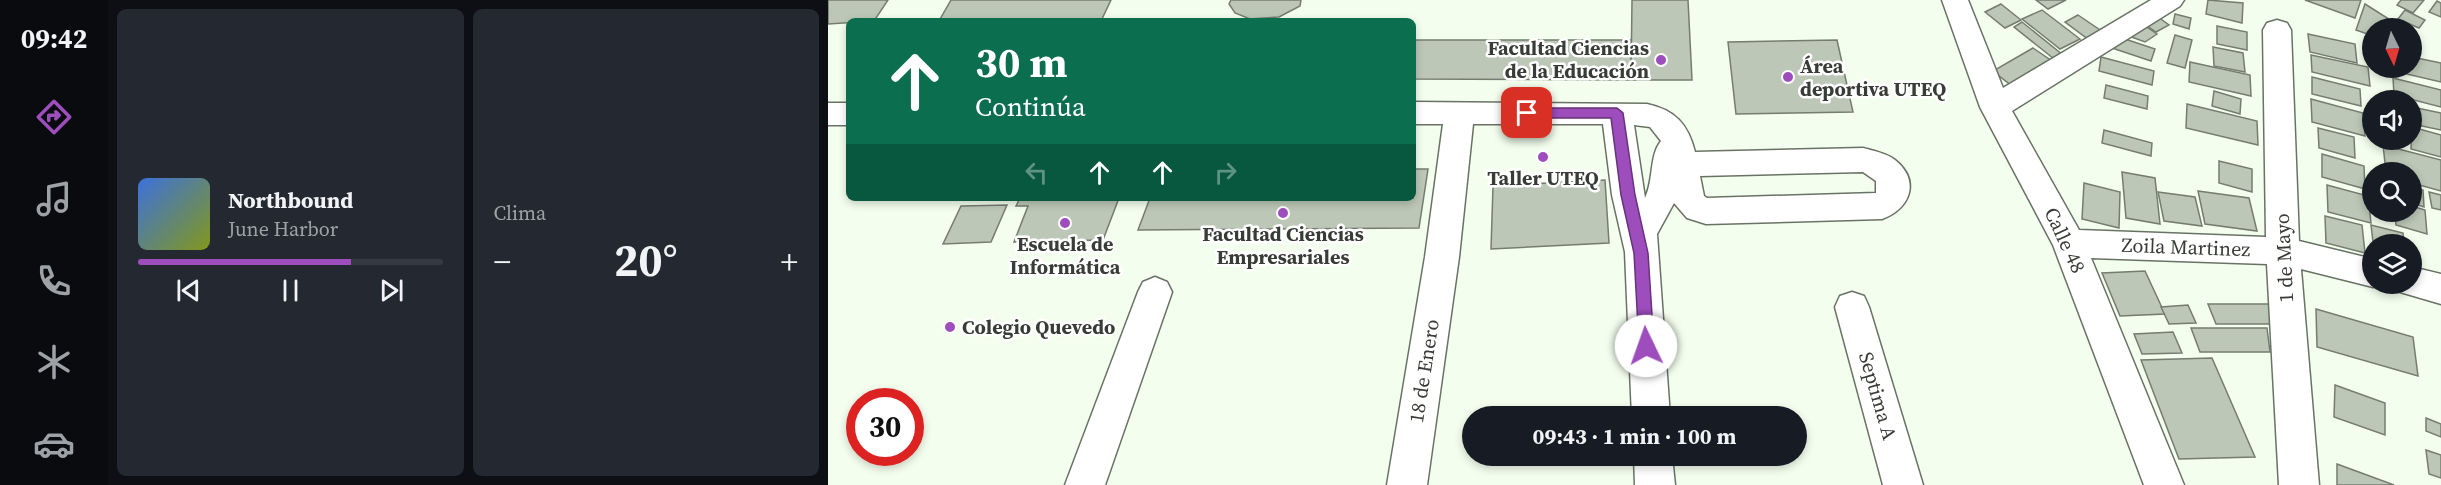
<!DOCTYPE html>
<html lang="es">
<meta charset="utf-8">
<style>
body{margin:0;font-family:"Source Serif 4",serif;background:#242831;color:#f1f3f6;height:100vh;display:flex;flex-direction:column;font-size:22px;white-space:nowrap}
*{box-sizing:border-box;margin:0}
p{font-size:20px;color:#9ea1a6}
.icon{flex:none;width:33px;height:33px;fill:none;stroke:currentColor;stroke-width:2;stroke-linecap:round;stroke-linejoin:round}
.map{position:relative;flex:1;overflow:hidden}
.side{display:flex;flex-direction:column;gap:9px;padding:9px;background:#0d0f14;width:720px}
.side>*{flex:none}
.top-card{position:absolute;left:18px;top:18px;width:570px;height:183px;border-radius:9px;box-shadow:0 3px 9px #0003;background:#0b6e4f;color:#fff;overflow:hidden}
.needle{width:39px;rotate:175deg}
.fabs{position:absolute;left:1534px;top:18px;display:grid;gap:12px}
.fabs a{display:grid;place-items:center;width:60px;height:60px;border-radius:50%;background:#171b24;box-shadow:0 3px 9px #0003;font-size:30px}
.speed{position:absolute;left:18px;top:388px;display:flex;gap:12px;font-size:30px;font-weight:700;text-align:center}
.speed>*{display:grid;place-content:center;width:78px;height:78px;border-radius:50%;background:#171b24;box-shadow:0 3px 9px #0003;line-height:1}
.speed .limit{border:9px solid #d22;background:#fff;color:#111}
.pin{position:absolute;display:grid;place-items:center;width:51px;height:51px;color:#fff;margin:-26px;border-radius:12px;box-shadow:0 3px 9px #0006}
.me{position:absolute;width:66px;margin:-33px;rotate:357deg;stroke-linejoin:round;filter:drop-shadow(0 0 4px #0008)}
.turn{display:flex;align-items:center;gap:21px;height:126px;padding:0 30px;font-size:27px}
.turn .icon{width:78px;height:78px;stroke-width:2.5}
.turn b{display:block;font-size:42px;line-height:51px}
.lanes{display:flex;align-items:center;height:57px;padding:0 30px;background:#0003;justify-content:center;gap:30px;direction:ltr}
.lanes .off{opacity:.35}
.big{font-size:45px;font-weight:700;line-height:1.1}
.side .tile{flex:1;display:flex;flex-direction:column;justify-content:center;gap:9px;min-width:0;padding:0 21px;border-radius:9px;background:#242831}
.song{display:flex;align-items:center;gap:18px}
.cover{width:72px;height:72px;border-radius:9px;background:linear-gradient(135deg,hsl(220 70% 55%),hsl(70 70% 35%))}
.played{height:6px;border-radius:3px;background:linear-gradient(90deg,#9e4dbd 70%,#363941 70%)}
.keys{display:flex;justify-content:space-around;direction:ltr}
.heat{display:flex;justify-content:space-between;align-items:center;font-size:33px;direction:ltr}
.side .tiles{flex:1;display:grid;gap:9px;grid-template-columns:repeat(2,1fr)}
.trip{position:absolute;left:634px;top:406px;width:345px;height:60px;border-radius:30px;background:#171b24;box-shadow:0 3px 9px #0003;font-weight:700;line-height:60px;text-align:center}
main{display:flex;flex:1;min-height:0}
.dock{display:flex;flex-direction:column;width:108px;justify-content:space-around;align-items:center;background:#090b0e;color:#9ea1a6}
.dock .icon{width:42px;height:42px}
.dock .active{color:#9e4dbd}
.dock b{font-size:27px;color:#f1f3f6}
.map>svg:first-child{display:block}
.building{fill:#bcc7b7;stroke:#747d70;stroke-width:1.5}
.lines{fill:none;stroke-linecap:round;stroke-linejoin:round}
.minor-casing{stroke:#697365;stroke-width:3}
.minor{fill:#fff;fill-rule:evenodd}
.route{fill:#9e4dbd;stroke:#67327b;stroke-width:1.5}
.poi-dot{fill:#9e4dbd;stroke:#fff;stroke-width:2}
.labels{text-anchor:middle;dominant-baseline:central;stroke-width:5;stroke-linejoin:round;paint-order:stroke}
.poi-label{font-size:20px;font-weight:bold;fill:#383c36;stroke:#fff}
.street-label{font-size:20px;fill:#383c36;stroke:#fff}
</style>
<main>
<nav class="dock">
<b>09:42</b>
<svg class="icon active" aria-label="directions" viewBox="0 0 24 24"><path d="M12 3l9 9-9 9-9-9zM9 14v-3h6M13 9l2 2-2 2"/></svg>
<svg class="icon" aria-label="music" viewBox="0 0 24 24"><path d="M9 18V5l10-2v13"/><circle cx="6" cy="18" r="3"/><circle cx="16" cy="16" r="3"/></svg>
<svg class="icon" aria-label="phone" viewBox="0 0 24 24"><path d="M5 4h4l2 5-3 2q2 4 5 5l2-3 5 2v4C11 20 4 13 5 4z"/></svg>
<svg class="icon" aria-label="climate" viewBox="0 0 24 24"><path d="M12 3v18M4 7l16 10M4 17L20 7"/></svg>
<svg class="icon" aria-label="car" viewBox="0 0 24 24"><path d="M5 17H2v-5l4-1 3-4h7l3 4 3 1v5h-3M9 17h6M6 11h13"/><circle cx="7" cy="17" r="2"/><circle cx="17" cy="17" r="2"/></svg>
</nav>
<section class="side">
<div class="tiles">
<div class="tile">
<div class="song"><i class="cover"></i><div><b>Northbound</b><p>June Harbor</p></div></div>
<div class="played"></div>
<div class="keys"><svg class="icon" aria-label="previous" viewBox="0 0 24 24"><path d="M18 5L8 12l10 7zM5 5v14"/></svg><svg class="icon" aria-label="pause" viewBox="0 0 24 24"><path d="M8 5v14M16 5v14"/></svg><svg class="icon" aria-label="next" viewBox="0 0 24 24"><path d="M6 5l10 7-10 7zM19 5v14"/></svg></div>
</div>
<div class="tile"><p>Clima</p>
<div class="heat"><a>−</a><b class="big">20°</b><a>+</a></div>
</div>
</div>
</section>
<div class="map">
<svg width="1613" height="485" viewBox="0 0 1613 485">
<rect width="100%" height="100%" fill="#f3feee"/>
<g class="building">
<path d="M 0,0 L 60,0 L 46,21 L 0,24 Z"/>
<path d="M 123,0 L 283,0 L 273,21 L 111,21 Z"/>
<path d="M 403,0 L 473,0 L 472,6 L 451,17 L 422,19 L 407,13 L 401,4 Z"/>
<path d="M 804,0 L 860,0 L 864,80 L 803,80 Z"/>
<path d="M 1208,0 L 1238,0 L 1220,9 Z"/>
<path d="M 1380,0 L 1415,3 L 1414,23 L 1378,14 Z"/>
<path d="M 1477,0 L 1533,0 L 1527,18 Z"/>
<path d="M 1573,0 L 1596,0 L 1585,13 L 1569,5 Z"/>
<path d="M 1609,1 L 1613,3 L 1613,17 L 1601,12 Z"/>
<path d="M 1173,4 L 1193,20 L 1177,28 L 1157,12 Z"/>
<path d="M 1537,4 L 1575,28 L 1545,28 L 1545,36 L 1528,30 Z"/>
<path d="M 1214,10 L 1252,39 L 1232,49 L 1194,19 Z"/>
<path d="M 1577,10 L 1597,20 L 1591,28 L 1570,19 Z"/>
<path d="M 1347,14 L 1363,18 L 1361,29 L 1345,24 Z"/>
<path d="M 1250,15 L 1278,34 L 1264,42 L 1237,22 Z"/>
<path d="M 1330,17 L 1341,25 L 1328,32 L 1318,25 Z"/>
<path d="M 1194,22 L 1235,55 L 1226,59 L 1186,27 Z"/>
<path d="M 1314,24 L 1329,34 L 1317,42 L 1298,35 Z"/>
<path d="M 1389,26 L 1419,32 L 1419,50 L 1389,44 Z"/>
<path d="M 1480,34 L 1527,44 L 1529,63 L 1482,52 Z"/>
<path d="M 1347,35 L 1364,40 L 1357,68 L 1339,63 Z"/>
<path d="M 1294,38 L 1327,49 L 1323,61 L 1281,47 Z"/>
<path d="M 585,40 L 803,40 L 803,80 L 585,79 Z"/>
<path d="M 1009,40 L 1025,112 L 908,114 L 900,42 Z"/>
<path d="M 1385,47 L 1415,53 L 1417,72 L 1386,66 Z"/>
<path d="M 1205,48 L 1224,61 L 1184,86 L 1165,71 Z"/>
<path d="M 1483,55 L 1540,67 L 1542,86 L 1484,72 Z"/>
<path d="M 1273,57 L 1326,71 L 1324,85 L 1271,71 Z"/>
<path d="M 1584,57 L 1613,63 L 1613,82 L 1553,68 L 1584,68 Z"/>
<path d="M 1362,62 L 1422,75 L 1423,96 L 1361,82 Z"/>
<path d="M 1484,77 L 1532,89 L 1533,106 L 1484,94 Z"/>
<path d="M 1565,78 L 1613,90 L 1613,107 L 1566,95 Z"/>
<path d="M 1278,85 L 1320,96 L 1319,109 L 1276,98 Z"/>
<path d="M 1386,91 L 1413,99 L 1412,114 L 1384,106 Z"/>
<path d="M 1483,99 L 1535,113 L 1537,136 L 1484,122 Z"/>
<path d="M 1359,104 L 1429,121 L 1430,145 L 1358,128 Z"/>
<path d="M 1584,107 L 1613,113 L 1613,130 L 1584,124 Z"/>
<path d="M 1584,127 L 1613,135 L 1613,157 L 1583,149 Z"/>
<path d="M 1490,128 L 1526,137 L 1527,158 L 1491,148 Z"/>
<path d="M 1276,130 L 1324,143 L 1323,156 L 1274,143 Z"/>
<path d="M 1555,145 L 1613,160 L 1613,191 L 1584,183 L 1584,172 L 1558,172 Z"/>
<path d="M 1494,154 L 1536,166 L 1537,189 L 1494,177 Z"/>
<path d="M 1391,161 L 1424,169 L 1424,192 L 1391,183 Z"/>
<path d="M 585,169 L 600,169 L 591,228 L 310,230 L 322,198 L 585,198 Z"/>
<path d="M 1294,172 L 1327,178 L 1332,224 L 1298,218 Z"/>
<path d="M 777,180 L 781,243 L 663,249 L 665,186 Z"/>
<path d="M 1256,183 L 1292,192 L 1291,228 L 1254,219 Z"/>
<path d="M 1499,185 L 1540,196 L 1543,223 L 1500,212 Z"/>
<path d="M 1584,187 L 1595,190 L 1596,207 L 1584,203 Z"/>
<path d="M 1370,191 L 1421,198 L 1429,231 L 1377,224 Z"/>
<path d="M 1330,192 L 1367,197 L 1374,226 L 1336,221 Z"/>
<path d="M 1601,192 L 1613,195 L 1613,210 L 1604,208 Z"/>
<path d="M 192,198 L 291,198 L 275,240 L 186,242 L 200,206 L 188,206 Z"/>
<path d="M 179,205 L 163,242 L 115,244 L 133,206 Z"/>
<path d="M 1584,206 L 1597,210 L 1599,234 L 1568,225 L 1567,212 L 1584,212 Z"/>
<path d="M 1497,216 L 1534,225 L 1537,253 L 1498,243 Z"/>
<path d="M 1543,225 L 1575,233 L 1576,244 L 1545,242 Z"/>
<path d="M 1317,271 L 1337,314 L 1292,316 L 1274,273 Z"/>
<path d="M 1380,304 L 1443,304 L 1442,324 L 1388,324 Z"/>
<path d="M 1360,305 L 1368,323 L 1341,324 L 1333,307 Z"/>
<path d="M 1488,309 L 1585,337 L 1590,376 L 1489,347 Z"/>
<path d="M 1363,328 L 1439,328 L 1442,352 L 1372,352 Z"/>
<path d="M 1345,332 L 1354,353 L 1314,354 L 1306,334 Z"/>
<path d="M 1384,358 L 1427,457 L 1351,459 L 1313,360 Z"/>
<path d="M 1507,385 L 1557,403 L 1557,435 L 1506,417 Z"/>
<path d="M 1598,418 L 1613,424 L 1613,437 L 1598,431 Z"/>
<path d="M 1598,450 L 1613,455 L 1613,478 L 1601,474 Z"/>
<path d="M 1509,464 L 1566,485 L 1509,485 Z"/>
</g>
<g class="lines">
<defs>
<g id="minor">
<path d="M 1114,0 L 1140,0 L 1175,88 L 1323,0 L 1356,0 L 1352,6 L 1184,111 L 1251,230 L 1438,237 L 1435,30 L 1439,23 L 1449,20 L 1459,23 L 1463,30 L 1471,241 L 1545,259 L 1545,284 L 1556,284 L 1545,287 L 1473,269 L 1491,485 L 1451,485 L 1439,264 L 1263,258 L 1356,485 L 1316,485 L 1225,245 L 1152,107 Z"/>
<path d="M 585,102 L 819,104 C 847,110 860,124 867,152 L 1035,148 C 1046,151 1058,153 1067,160 C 1093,181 1082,209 1054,219 L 878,224 L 859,218 L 846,203 L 829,234 L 842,417 L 804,417 L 797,252 L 784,195 L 775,124 L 645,124 L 631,257 L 599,485 L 559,485 L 597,257 L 615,124 L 585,124 ZM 806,125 L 822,127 L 833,141 C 821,156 826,180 817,198 ZM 1035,172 L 1048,181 L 1048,193 L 879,198 L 876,196 L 872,176 Z"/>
<rect x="0" y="103" width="21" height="22"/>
<path d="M 1584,267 L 1613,274 L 1613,304 L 1572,292 L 1568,284 L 1584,284 Z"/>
<path d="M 327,277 L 339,282 L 344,292 L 277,485 L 237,485 L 310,292 L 315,282 Z"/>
<path d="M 1024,292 L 1036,296 L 1041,307 L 1095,485 L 1055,485 L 1007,307 L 1012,296 Z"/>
<path d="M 806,456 L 844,456 L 847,485 L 807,485 Z"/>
</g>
</defs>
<use href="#minor" class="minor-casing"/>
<use href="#minor" class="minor"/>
</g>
<path class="route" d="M 699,108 L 789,108 L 795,113 L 807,195 L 820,253 L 826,346 L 824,351 L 813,351 L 811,346 L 806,253 L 793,195 L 783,118 L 699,118 L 692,113 Z"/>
<g class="poi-dot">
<circle cx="833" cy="60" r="6"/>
<circle cx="960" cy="77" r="6"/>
<circle cx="715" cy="157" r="6"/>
<circle cx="455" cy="213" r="6"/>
<circle cx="237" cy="223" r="6"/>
<circle cx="122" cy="327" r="6"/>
</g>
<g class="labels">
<g class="poi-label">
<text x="821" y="48" text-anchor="end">Facultad Ciencias<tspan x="821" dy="23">de la Educación</tspan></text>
<text x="972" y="66" text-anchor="start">Área<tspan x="972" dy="23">deportiva UTEQ</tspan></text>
<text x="715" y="178">Taller UTEQ</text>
<text x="455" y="234">Facultad Ciencias<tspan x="455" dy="23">Empresariales</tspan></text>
<text x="237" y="244">Escuela de<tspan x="237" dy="23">Informática</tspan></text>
<text x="134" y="327" text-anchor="start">Colegio Quevedo</text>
</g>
<g class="street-label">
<text transform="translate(1237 240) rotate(65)">Calle 48</text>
<text transform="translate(1358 247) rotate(2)">Zoila Martinez</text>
<text transform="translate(1456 258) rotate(-93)">1 de Mayo</text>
<text transform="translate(596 371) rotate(-81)">18 de Enero</text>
<text transform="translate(1050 396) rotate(74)">Septima A</text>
</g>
</g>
</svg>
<div class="fabs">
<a><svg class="needle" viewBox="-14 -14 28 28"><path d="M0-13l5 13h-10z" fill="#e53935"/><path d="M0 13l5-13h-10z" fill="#9ea1a6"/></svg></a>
<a><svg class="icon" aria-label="sound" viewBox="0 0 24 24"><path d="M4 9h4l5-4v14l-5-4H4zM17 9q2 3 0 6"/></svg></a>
<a><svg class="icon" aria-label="search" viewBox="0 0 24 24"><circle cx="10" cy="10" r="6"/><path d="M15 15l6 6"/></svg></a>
<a><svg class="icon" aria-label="layers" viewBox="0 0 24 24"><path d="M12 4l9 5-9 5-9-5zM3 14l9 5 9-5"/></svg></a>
</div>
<div class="speed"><div class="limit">30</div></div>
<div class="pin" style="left:699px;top:113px;background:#d93025"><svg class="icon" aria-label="arrive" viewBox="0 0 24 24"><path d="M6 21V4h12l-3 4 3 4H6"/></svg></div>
<svg class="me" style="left:818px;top:346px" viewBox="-20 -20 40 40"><circle r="19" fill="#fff"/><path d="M0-13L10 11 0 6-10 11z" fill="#9e4dbd"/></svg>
<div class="trip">09:43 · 1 min · 100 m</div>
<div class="top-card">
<div class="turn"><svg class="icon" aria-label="ahead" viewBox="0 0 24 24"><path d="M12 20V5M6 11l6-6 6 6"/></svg><div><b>30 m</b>Continúa</div></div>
<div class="lanes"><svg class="icon off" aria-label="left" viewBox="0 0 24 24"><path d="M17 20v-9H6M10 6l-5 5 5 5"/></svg><svg class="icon" aria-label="ahead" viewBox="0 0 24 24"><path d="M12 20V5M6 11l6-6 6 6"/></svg><svg class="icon" aria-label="ahead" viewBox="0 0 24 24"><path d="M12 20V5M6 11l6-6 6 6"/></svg><svg class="icon off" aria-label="right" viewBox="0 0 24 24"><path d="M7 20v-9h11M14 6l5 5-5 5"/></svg></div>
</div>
</div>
</main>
